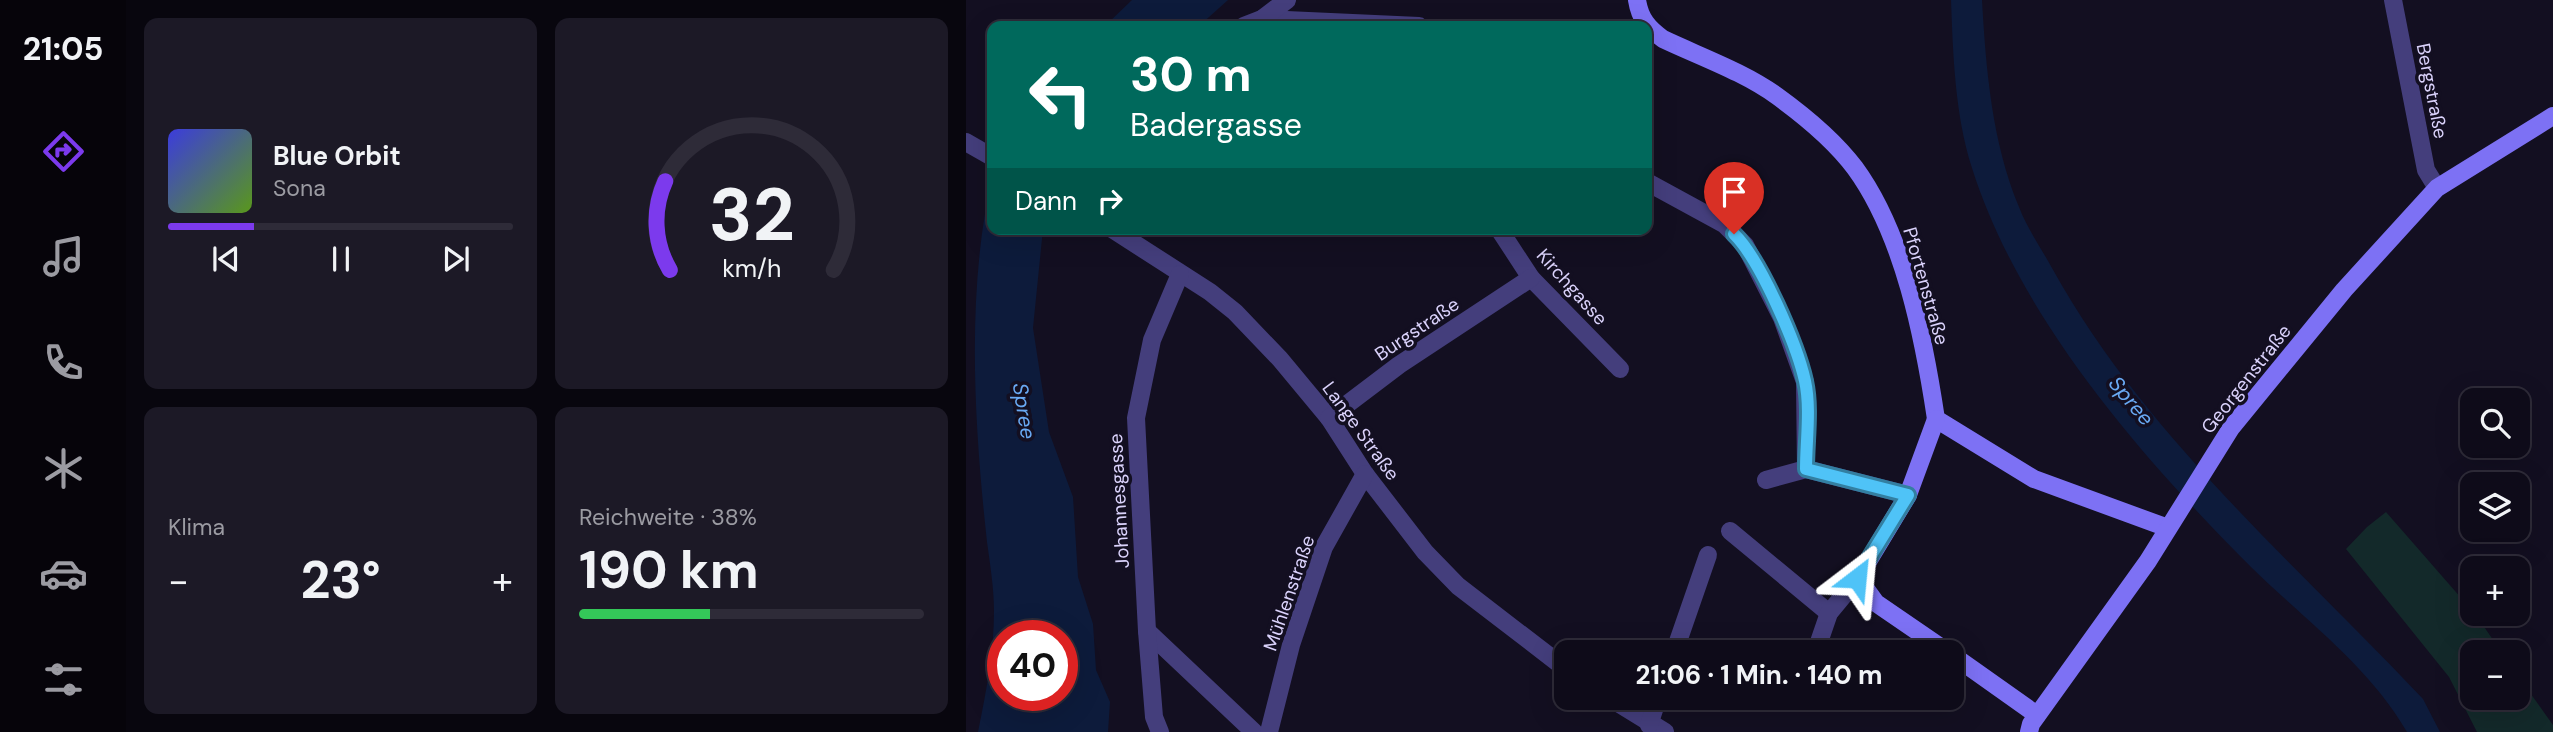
<!DOCTYPE html>
<html lang="de">
<meta charset="utf-8">
<style>
body{margin:0;font-family:"DM Sans",sans-serif;background:#1c1926;color:#f1f3f6;height:100vh;display:flex;flex-direction:column;font-size:26px;white-space:nowrap}
*{box-sizing:border-box;margin:0}
p{font-size:23px;color:#9b9ba2}
.icon{flex:none;width:38px;height:38px;fill:none;stroke:currentColor;stroke-width:2;stroke-linecap:round;stroke-linejoin:round}
.map{position:relative;flex:1;overflow:hidden}
.panel{display:flex;flex-direction:column;gap:18px;padding:18px;background:#08060e;width:840px}
.panel>*{flex:none}
.top-card{position:absolute;left:21px;top:21px;width:665px;height:214px;border-radius:14px;box-shadow:0 7px 28px #0002,0 0 0 2px #2e2b38;background:#00695c;color:#fff;overflow:hidden}
.controls{position:absolute;left:1494px;top:388px;display:grid;gap:14px}
.controls a{display:grid;place-items:center;width:70px;height:70px;border-radius:14px;background:#0e0b19;box-shadow:0 7px 28px #0002,0 0 0 2px #2e2b38;font-size:35px}
.speed{position:absolute;left:21px;top:620px;display:flex;gap:14px;font-size:35px;font-weight:700;text-align:center}
.speed>*{display:grid;place-content:center;width:91px;height:91px;border-radius:50%;background:#0e0b19;box-shadow:0 7px 28px #0002,0 0 0 2px #2e2b38;line-height:1}
.speed .limit{border:10px solid #d22;background:#fff;color:#111}
.pin{position:absolute;display:grid;place-items:center;width:60px;height:60px;color:#fff;margin:-72px -30px;border-radius:50% 50% 50% 0;rotate:-45deg;box-shadow:0 0 7px #0007}
.pin .icon{rotate:45deg}
.me{position:absolute;width:77px;margin:-38px;rotate:29deg;stroke-linejoin:round;filter:drop-shadow(0 0 5px #0008)}
.turn{display:flex;align-items:center;gap:24px;height:147px;padding:0 28px;font-size:32px}
.turn .icon{width:91px;height:91px;stroke-width:2.5}
.turn b{display:block;font-size:49px;line-height:60px}
.then{display:flex;align-items:center;height:66px;padding:0 28px;background:#0003;gap:14px;font-size:26px}
.big{font-size:52px;font-weight:700;line-height:1.1}
.panel .tile{flex:1;display:flex;flex-direction:column;justify-content:center;gap:10px;min-width:0;padding:0 24px;border-radius:14px;background:#1c1926}
.panel .dial{align-items:center;gap:0}
.dial svg{height:182px;overflow:visible;fill:none;stroke:#2e2b38;stroke-width:7;stroke-linecap:round;text-anchor:middle}
.dial text{fill:#f1f3f6;stroke:none}
.song{display:flex;align-items:center;gap:21px}
.cover{width:84px;height:84px;border-radius:10px;background:linear-gradient(135deg,hsl(240 70% 55%),hsl(90 70% 35%))}
.played{height:7px;border-radius:4px;background:linear-gradient(90deg,#7c3aed 25%,#2e2b38 25%)}
.keys{display:flex;justify-content:space-around;direction:ltr}
.heat{display:flex;justify-content:space-between;align-items:center;font-size:38px;direction:ltr}
.charge{height:10px;border-radius:5px;background:linear-gradient(90deg,#34c759 38%,#2e2b38 0)}
.panel .tiles{flex:1;display:grid;gap:18px;grid-template-columns:repeat(2,1fr)}
.trip{position:absolute;left:588px;top:640px;width:410px;height:70px;border-radius:14px;background:#0e0b19;box-shadow:0 7px 28px #0002,0 0 0 2px #2e2b38;font-weight:700;line-height:70px;text-align:center}
main{display:flex;flex:1;min-height:0}
.tab-bar{display:flex;flex-direction:column;width:126px;justify-content:space-around;align-items:center;background:#06040a;color:#9b9ba2}
.tab-bar .icon{width:49px;height:49px}
.tab-bar .selected{color:#7c3aed}
.tab-bar b{font-size:32px;color:#f1f3f6}
.map>svg:first-child{display:block}
.green{fill:#13292a}
.water{fill:#0d1b3b;fill-rule:evenodd}
.lines{fill:none;stroke-linecap:round;stroke-linejoin:round}
.street{stroke:#443e7c;stroke-width:18}
.secondary{stroke:#7d71f4;stroke-width:18}
.route-casing{stroke:#337fa1;stroke-width:18}
.route{stroke:#4fc3f7;stroke-width:12}
.labels{text-anchor:middle;dominant-baseline:central;stroke-width:7;stroke-linejoin:round;paint-order:stroke}
.street-label{font-size:19px;fill:#dad2fb;stroke:#130f21}
.water-label{font-size:21px;font-style:italic;fill:#69a9f3;stroke:#130f21}
</style>
<main>
<nav class="tab-bar">
<b>21:05</b>
<svg class="icon selected" aria-label="directions" viewBox="0 0 24 24"><path d="M12 3l9 9-9 9-9-9zM9 14v-3h6M13 9l2 2-2 2"/></svg>
<svg class="icon" aria-label="music" viewBox="0 0 24 24"><path d="M9 18V5l10-2v13"/><circle cx="6" cy="18" r="3"/><circle cx="16" cy="16" r="3"/></svg>
<svg class="icon" aria-label="phone" viewBox="0 0 24 24"><path d="M5 4h4l2 5-3 2q2 4 5 5l2-3 5 2v4C11 20 4 13 5 4z"/></svg>
<svg class="icon" aria-label="climate" viewBox="0 0 24 24"><path d="M12 3v18M4 7l16 10M4 17L20 7"/></svg>
<svg class="icon" aria-label="car" viewBox="0 0 24 24"><path d="M5 17H2v-5l4-1 3-4h7l3 4 3 1v5h-3M9 17h6M6 11h13"/><circle cx="7" cy="17" r="2"/><circle cx="17" cy="17" r="2"/></svg>
<svg class="icon" aria-label="filters" viewBox="0 0 24 24"><path d="M4 7h16M4 17h16"/><circle cx="9" cy="7" r="2"/><circle cx="15" cy="17" r="2"/></svg>
</nav>
<section class="panel">
<div class="tiles">
<div class="tile">
<div class="song"><i class="cover"></i><div><b>Blue Orbit</b><p>Sona</p></div></div>
<div class="played"></div>
<div class="keys"><svg class="icon" aria-label="previous" viewBox="0 0 24 24"><path d="M18 5L8 12l10 7zM5 5v14"/></svg><svg class="icon" aria-label="pause" viewBox="0 0 24 24"><path d="M8 5v14M16 5v14"/></svg><svg class="icon" aria-label="next" viewBox="0 0 24 24"><path d="M6 5l10 7-10 7zM19 5v14"/></svg></div>
</div>
<div class="tile dial"><svg viewBox="0 0 100 80">
<path d="M14 69A42 42 0 1 1 86 69"/>
<path d="M14 69A42 42 0 0 1 12 30" stroke="#7c3aed"/>
<text x="50" y="56" font-size="32" font-weight="700">32</text>
<text x="50" y="72" font-size="11">km/h</text>
</svg></div>
<div class="tile"><p>Klima</p>
<div class="heat"><a>−</a><b class="big">23°</b><a>+</a></div>
</div>
<div class="tile"><p>Reichweite · 38%</p><b class="big">190 km</b><div class="charge"></div></div>
</div>
</section>
<div class="map">
<svg width="1587" height="732" viewBox="0 0 1587 732">
<rect width="100%" height="100%" fill="#130f21"/>
<path class="green" d="M 1420,512 L 1510,615 L 1536,653 L 1507,653 L 1507,698 L 1552,698 L 1552,676 L 1587,725 L 1587,732 L 1511,732 L 1483,677 L 1380,549 L 1401,527 Z"/>
<g class="water">
<path d="M 166,0 L 262,0 L 233,26 L 139,26 Z"/>
<path d="M 985,0 L 1016,0 C 1020,70 1026,142 1053,207 C 1061,228 1075,248 1086,268 C 1179,436 1327,561 1457,699 L 1474,732 L 1441,732 C 1403,666 1339,620 1285,567 C 1176,458 1053,317 1006,168 C 989,115 987,55 985,0 Z"/>
<path d="M 26,178 L 26,229 L 77,229 L 67,328 L 83,432 L 107,497 L 112,577 L 127,624 L 130,670 L 144,702 L 142,732 L 12,732 C 20,692 28,652 28,611 C 28,588 24,564 21,542 C 8,423 0,291 26,178 ZM 37,635 L 96,635 L 96,695 L 37,695 Z"/>
</g>
<g class="lines">
<g class="street">
<path d="M 1427,0 L 1460,170 L 1471,188"/>
<path d="M 296,19 L 453,26"/>
<path d="M 278,26 L 296,19 L 321,0"/>
<path d="M 0,142 L 26,157"/>
<path d="M 681,182 L 758,224 L 779,245 L 816,318 L 839,382 L 840,469"/>
<path d="M 146,229 L 244,292 L 269,312 L 314,359 L 363,418 L 399,474 L 459,552 L 492,586 L 600,669"/>
<path d="M 533,229 L 565,278 L 654,369"/>
<path d="M 363,418 L 433,365 L 565,278"/>
<path d="M 800,480 L 840,469 L 942,495"/>
<path d="M 764,531 L 863,613"/>
<path d="M 181,631 L 288,732"/>
<path d="M 853,642 L 863,613 L 892,578"/>
<path d="M 708,653 L 742,555"/>
<path d="M 644,698 L 699,732"/>
<path d="M 683,725 L 692,698"/>
<path d="M 194,732 L 188,717 L 181,631 L 170,418 L 186,340 L 214,274"/>
<path d="M 303,732 L 325,645 L 358,547 L 399,474"/>
</g>
<g class="secondary">
<path d="M 671,0 C 674,19 682,28 697,39 C 735,57 778,72 811,96 C 840,117 868,140 889,168 C 938,235 958,339 970,419 L 1068,479 L 1202,528"/>
<path d="M 970,419 L 942,495 L 892,578 L 910,603 L 983,653"/>
<path d="M 985,654 L 1071,715"/>
<path d="M 1063,732 L 1065,724 L 1182,561 L 1265,428 L 1378,290 L 1471,188 L 1587,116"/>
</g>
</g>
<g class="lines">
<defs>
<path id="route" d="M 768,234 C 794,259 831,345 839,381 C 845,408 840,441 840,469 L 942,495 L 891,578"/>
</defs>
<use href="#route" class="route-casing"/>
<use href="#route" class="route"/>
</g>
<g class="labels">
<g class="street-label">
<text transform="translate(1466 91) rotate(79)">Bergstraße</text>
<text transform="translate(960 286) rotate(74)">Pfortenstraße</text>
<text transform="translate(606 287) rotate(48)">Kirchgasse</text>
<text transform="translate(451 329) rotate(-34)">Burgstraße</text>
<text transform="translate(1280 379) rotate(-52)">Georgenstraße</text>
<text transform="translate(395 431) rotate(54)">Lange Straße</text>
<text transform="translate(153 501) rotate(-93)">Johannesgasse</text>
<text transform="translate(323 593) rotate(-71)">Mühlenstraße</text>
</g>
<g class="water-label">
<text transform="translate(1165 401) rotate(50)">Spree</text>
<text transform="translate(58 411) rotate(81)">Spree</text>
</g>
</g>
</svg>
<div class="controls">
<a><svg class="icon" aria-label="search" viewBox="0 0 24 24"><circle cx="10" cy="10" r="6"/><path d="M15 15l6 6"/></svg></a>
<a><svg class="icon" aria-label="layers" viewBox="0 0 24 24"><path d="M12 4l9 5-9 5-9-5zM3 14l9 5 9-5"/></svg></a>
<a>+</a>
<a>−</a>
</div>
<div class="speed"><div class="limit">40</div></div>
<div class="pin" style="left:768px;top:234px;background:#d93025"><svg class="icon" aria-label="arrive" viewBox="0 0 24 24"><path d="M6 21V4h12l-3 4 3 4H6"/></svg></div>
<svg class="me" style="left:891px;top:578px" viewBox="-20 -20 40 40"><path d="M0-17L14 15 0 8-14 15z" fill="#4fc3f7" stroke="#fff" stroke-width="4"/></svg>
<div class="trip">21:06 · 1 Min. · 140 m</div>
<div class="top-card">
<div class="turn"><svg class="icon" aria-label="left" viewBox="0 0 24 24"><path d="M17 20v-9H6M10 6l-5 5 5 5"/></svg><div><b>30 m</b>Badergasse</div></div>
<div class="then">Dann<svg class="icon" aria-label="right" viewBox="0 0 24 24"><path d="M7 20v-9h11M14 6l5 5-5 5"/></svg></div>
</div>
</div>
</main>
